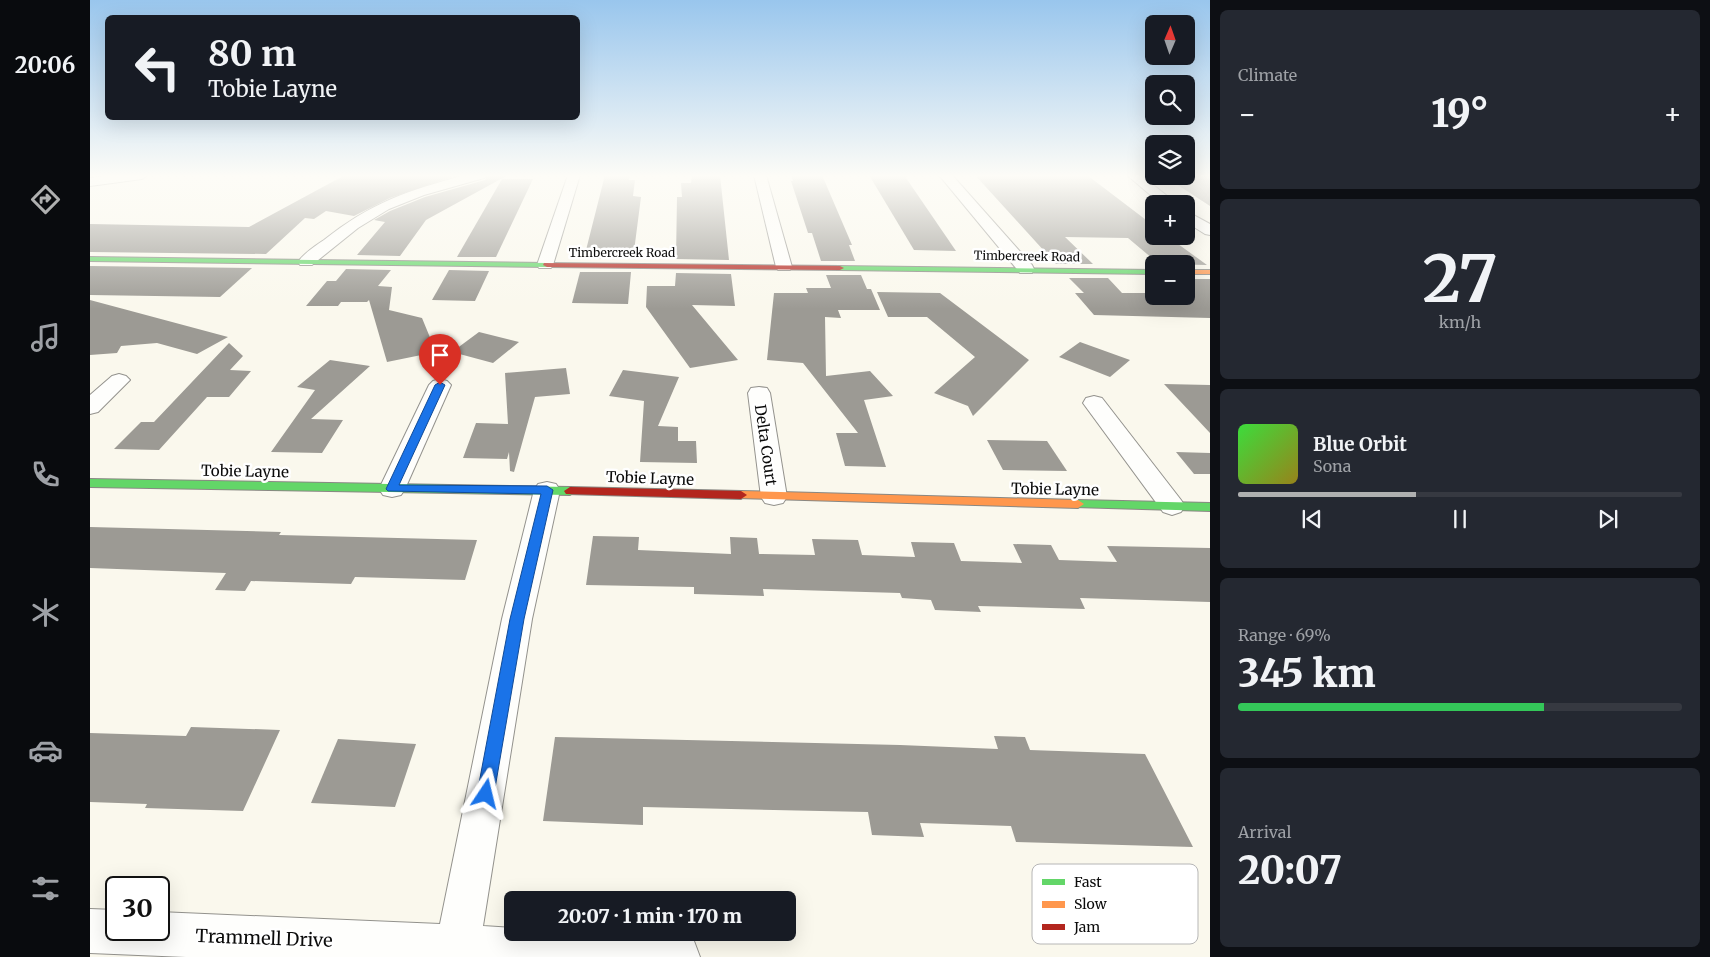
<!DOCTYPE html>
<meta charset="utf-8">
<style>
body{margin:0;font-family:Merriweather,serif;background:#242831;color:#f1f3f6;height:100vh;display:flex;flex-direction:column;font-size:19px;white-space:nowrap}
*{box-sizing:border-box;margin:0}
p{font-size:16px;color:#9ea1a6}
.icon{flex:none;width:28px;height:28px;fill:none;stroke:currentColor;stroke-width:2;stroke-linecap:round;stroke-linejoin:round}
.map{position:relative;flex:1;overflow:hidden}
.side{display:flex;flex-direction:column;gap:10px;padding:10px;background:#0d0f14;width:500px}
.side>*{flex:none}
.guide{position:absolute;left:15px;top:15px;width:475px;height:105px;border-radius:8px;box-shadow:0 5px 20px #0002;background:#171b24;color:#f1f3f6;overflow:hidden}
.needle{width:32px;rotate:2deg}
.controls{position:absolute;left:1055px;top:15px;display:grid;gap:10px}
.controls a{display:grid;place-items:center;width:50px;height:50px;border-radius:8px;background:#171b24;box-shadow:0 5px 20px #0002;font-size:25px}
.speed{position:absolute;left:15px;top:876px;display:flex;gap:10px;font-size:25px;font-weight:700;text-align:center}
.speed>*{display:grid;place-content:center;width:65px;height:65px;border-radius:50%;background:#171b24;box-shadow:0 5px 20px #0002;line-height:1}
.speed .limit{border:2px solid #111;border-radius:8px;background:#fff;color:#111}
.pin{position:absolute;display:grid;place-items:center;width:42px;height:42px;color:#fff;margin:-51px -21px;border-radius:50% 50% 50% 0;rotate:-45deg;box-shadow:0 0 5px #0007}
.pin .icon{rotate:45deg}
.me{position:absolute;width:55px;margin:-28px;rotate:10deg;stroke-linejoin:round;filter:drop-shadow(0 0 4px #0008)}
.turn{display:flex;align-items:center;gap:18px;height:105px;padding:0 20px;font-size:22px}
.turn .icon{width:65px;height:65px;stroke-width:2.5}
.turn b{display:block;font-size:35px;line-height:42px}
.big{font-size:38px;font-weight:800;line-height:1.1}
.side .card{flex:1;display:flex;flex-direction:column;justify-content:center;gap:8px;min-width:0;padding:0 18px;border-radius:8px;background:#242831}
.side .dial{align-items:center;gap:0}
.dial b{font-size:65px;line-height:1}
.song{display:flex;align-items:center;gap:15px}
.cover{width:60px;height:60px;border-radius:8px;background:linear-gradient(135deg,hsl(120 70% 55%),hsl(50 70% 35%))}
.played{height:5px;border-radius:2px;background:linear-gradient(90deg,#afb0b0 40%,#363941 40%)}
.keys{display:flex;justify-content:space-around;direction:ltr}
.heat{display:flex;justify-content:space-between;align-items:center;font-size:28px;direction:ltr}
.charge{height:8px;border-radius:4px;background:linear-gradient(90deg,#34c759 69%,#363941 0)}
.trip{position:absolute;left:414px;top:891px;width:292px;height:50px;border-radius:8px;background:#171b24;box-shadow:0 5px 20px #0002;font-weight:800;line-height:50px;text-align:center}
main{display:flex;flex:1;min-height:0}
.menu{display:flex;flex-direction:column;width:90px;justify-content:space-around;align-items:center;background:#090b0e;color:#9ea1a6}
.menu .icon{width:35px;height:35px}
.menu .current{color:#afb0b0}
.menu b{font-size:22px;color:#f1f3f6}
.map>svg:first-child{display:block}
.building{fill:#9c9a94}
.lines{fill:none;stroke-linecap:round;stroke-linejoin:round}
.street-casing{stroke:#93928d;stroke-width:2}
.fast-casing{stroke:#898883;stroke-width:2}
.slow-casing{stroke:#898883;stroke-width:2}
.jam-casing{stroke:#898883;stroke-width:2}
.street{fill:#fefefc;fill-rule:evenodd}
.fast{fill:#63d668;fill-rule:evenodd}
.slow{fill:#ff974d;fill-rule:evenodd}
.jam{fill:#b3261e;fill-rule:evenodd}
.route{fill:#1a73e8;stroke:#114b97}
.labels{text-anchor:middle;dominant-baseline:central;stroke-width:5;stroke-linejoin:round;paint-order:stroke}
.far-street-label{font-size:12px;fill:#0b0b0b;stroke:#fff}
.street-label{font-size:15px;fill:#0b0b0b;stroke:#fff}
.near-street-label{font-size:18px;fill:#0b0b0b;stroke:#fff}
.key{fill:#fff;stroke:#b6b6b6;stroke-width:1}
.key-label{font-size:14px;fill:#0b0b0b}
</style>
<main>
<nav class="menu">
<b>20:06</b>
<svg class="icon current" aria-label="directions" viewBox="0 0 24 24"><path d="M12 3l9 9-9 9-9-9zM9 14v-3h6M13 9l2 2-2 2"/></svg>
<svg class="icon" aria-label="music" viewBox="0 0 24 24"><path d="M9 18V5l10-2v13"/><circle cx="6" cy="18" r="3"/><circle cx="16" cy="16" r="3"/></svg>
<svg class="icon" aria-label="phone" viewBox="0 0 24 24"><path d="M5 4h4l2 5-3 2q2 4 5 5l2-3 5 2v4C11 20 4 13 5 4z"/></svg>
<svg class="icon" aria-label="climate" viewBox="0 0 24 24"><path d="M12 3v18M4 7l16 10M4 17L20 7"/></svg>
<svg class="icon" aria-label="car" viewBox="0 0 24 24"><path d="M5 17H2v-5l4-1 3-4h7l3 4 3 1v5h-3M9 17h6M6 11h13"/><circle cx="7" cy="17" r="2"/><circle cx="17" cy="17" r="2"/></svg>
<svg class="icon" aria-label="filters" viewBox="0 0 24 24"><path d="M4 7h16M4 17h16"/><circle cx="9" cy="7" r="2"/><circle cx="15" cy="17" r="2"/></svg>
</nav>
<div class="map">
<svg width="1120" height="957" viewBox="0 0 1120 957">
<rect width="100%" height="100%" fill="#faf8ed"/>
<g class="building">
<path d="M 255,175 L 368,175 L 300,198 L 264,216 L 236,211 L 224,219 L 215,218 L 176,254 L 0,252 L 0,224 L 159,227 Z"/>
<path d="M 398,175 L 418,175 L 336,220 L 310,256 L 267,255 L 295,222 L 284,220 L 300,211 L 335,197 L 395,180 Z"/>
<path d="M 515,175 L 540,175 L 539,180 L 545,180 L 543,196 L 551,197 L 543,259 L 494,258 Z"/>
<path d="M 602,175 L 630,175 L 639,260 L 586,259 L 587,197 L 592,197 L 591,183 L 601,183 Z"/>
<path d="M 701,175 L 732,175 L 762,245 L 759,245 L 765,261 L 731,261 L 722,233 L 718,233 L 701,181 L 703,181 Z"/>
<path d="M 779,175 L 814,175 L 866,251 L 824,250 Z"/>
<path d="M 885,175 L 997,175 L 1064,226 L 1064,236 L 1077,236 L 1117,265 L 1069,264 L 1038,238 L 975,237 L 1003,264 L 966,264 Z"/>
<path d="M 1096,175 L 1120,175 L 1120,206 L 1074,176 Z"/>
<path d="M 412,179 L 443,179 L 406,257 L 367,257 Z"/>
<path d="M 0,266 L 162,268 L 130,297 L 0,295 Z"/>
<path d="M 256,269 L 301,270 L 288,286 L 302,287 L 299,310 L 332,318 L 346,352 L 297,362 L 279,300 L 277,302 L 251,302 L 248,306 L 216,306 L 237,281 L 246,281 Z"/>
<path d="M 359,270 L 399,271 L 385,301 L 342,300 Z"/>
<path d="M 490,272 L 541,272 L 538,304 L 482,303 Z"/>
<path d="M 586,273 L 641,274 L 645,306 L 602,305 L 648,360 L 600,368 L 556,307 L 557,286 L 585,286 Z"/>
<path d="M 736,275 L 771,275 L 777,289 L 781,289 L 790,310 L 748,310 L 751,318 L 735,317 L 736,376 L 780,371 L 803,396 L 774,400 L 796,467 L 755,466 L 746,433 L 768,433 L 713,363 L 677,360 L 684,293 L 718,293 L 716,288 L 741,288 Z"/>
<path d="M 979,278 L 1018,278 L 1032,293 L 1064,293 L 1064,296 L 1096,296 L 1096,294 L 1104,294 L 1096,287 L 1096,279 L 1120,279 L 1120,318 L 1004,315 L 985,293 L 994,293 Z"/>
<path d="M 787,292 L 850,293 L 939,360 L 883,416 L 878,406 L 844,393 L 885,357 L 837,317 L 798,317 Z"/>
<path d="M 0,300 L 138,337 L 107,354 L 67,343 L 31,346 L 27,353 L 0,355 Z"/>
<path d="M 389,332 L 429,342 L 403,363 L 362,352 Z"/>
<path d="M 990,342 L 1040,360 L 1020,377 L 969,357 Z"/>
<path d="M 139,343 L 153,356 L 140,370 L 161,371 L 139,397 L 117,397 L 69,450 L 24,449 L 51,422 L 64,422 Z"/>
<path d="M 240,360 L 280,366 L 221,419 L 253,420 L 232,453 L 181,452 L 225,390 L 207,387 Z"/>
<path d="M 476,368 L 480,394 L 445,397 L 424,472 L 420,471 L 419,452 L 417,459 L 373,458 L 386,423 L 418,424 L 415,373 Z"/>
<path d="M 533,370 L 589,377 L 568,426 L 588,427 L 588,441 L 606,441 L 607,463 L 550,462 L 554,401 L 519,396 Z"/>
<path d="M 1074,384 L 1120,385 L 1120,433 Z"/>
<path d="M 897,440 L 957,441 L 977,471 L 913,470 Z"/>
<path d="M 1086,452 L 1120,453 L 1120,474 L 1104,474 Z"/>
<path d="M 0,527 L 191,532 L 189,535 L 387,540 L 375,580 L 265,577 L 261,584 L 161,581 L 155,591 L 125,590 L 136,573 L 0,568 Z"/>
<path d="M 503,536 L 549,537 L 548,550 L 641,554 L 640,537 L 667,538 L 669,554 L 725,555 L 722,539 L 768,540 L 772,555 L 825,557 L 821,542 L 864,543 L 871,561 L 932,563 L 923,544 L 961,545 L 969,560 L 1027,562 L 1017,546 L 1120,548 L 1120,602 L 990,598 L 995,609 L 888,606 L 891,612 L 845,610 L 841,600 L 812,598 L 810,593 L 673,589 L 674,596 L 604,594 L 604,587 L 496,585 Z"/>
<path d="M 101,727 L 190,730 L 153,811 L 55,808 L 57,804 L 0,802 L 0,733 L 96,736 Z"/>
<path d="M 904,736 L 935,737 L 940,750 L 1055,754 L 1103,847 L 926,842 L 921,826 L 830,823 L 834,837 L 782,835 L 778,812 L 553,807 L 553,825 L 453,821 L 465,737 L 810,745 L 908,749 Z"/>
<path d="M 248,739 L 326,744 L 305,807 L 221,803 Z"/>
</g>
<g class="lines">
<defs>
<g id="street">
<path d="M 22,175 L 58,175 L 52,179 L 0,186 L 0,178 Z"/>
<path d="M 375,175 L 396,175 L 394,178 L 334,195 L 299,209 L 268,228 L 222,265 L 210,265 L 208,262 C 214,253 225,246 234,240 C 282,202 317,191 375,175 Z"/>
<path d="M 478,175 L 490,175 L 463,265 L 461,268 L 449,268 L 447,265 Z"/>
<path d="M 664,175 L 676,175 L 702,267 L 700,270 L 688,270 L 686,267 Z"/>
<path d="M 849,175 L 862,175 L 942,265 L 944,269 L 942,273 L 930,273 Z"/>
<path d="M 1037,175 L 1051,175 L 1087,204 L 1071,204 Z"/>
<path d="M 1096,211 L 1120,224 L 1120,235 L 1115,234 L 1096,222 Z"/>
<path d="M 29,374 L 36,376 L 40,380 L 8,412 L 0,414 L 0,395 L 22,376 Z"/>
<path d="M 350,379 L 357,381 L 361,385 L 315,489 L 311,495 L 302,497 L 293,495 L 289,489 L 339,385 L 343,381 Z"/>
<path d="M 669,387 L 677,388 L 680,393 L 697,497 L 693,503 L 684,505 L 675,503 L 671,497 L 658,393 L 661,388 Z"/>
<path d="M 1004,396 L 1012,398 L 1091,500 L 1095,506 L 1091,512 L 1082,515 L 1073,512 L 993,403 L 996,398 Z"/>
<path d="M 457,482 L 466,484 L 470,490 L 442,619 L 393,926 L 422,928 L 422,932 L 535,932 L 588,935 L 604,941 L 610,957 L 96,957 L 0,953 L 0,909 L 26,910 L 26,930 L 69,930 L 69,912 L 350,924 L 412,619 L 444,490 L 448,484 Z"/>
</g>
<g id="fast">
<path d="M 0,257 L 457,263 L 461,265 L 457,267 L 0,261 Z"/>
<path d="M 747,266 L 1064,270 L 1064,274 L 750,270 L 746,268 Z"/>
<path d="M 0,479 L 480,487 L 486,491 L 480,495 L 0,487 Z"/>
<path d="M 988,500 L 1120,503 L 1120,511 L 984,507 L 982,504 L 984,501 Z"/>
</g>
<g id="slow">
<rect x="1096" y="270" width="24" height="4"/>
<path d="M 651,491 L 988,500 L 994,504 L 988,508 L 647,498 L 645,495 L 647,492 Z"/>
</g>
<g id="jam">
<path d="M 454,263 L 750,266 L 754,268 L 750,270 L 457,267 L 453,265 Z"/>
<path d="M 480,487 L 651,491 L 657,495 L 651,499 L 476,494 L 474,491 Z"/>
</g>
</defs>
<use href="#street" class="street-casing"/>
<use href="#fast" class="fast-casing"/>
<use href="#slow" class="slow-casing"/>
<use href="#jam" class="jam-casing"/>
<use href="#street" class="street"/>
<use href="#fast" class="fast"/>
<use href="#slow" class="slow"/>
<use href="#jam" class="jam"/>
</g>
<linearGradient id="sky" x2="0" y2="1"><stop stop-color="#99c6ed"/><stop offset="0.57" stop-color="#fdfcf7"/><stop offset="1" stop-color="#fdfcf7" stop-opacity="0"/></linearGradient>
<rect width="1120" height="309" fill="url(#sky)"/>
<path class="route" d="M 350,382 L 355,385 L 309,485 L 457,486 L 463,490 L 434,619 L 404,794 L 402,800 L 396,802 L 389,800 L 387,794 L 420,619 L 451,494 L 298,491 L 296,489 L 345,385 Z"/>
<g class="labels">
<g class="far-street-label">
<text x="532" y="252">Timbercreek Road</text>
<text transform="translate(937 256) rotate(1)">Timbercreek Road</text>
</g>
<g class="street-label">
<text transform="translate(676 445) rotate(82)">Delta Court</text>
<text transform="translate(155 471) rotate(1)">Tobie Layne</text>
<text transform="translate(560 478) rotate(2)">Tobie Layne</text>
<text transform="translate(965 489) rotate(1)">Tobie Layne</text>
</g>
<g class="near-street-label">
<text transform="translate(174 938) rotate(2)">Trammell Drive</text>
</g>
</g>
<rect x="942" y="864" width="166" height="80" rx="8" class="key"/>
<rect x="952" y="879" width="23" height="6" fill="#63d668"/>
<rect x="952" y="901" width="23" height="7" fill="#ff974d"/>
<rect x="952" y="924" width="23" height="6" fill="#b3261e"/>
<g class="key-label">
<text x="984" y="887">Fast</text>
<text x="984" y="909">Slow</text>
<text x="984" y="932">Jam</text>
</g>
</svg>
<div class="controls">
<a><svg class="needle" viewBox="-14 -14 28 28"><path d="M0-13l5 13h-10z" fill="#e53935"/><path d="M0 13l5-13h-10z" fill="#9ea1a6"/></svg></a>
<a><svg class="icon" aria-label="search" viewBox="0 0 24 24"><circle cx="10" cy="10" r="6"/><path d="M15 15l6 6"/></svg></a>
<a><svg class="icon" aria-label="layers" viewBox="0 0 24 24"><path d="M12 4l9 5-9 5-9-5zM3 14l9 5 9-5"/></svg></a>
<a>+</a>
<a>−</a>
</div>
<div class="speed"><div class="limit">30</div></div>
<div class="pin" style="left:350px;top:385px;background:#d93025"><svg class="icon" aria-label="arrive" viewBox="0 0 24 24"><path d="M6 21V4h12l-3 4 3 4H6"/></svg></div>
<svg class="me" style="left:396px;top:794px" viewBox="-20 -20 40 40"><path d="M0-17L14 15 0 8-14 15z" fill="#1a73e8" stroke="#fff" stroke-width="4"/></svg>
<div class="trip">20:07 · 1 min · 170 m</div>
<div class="guide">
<div class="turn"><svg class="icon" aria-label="left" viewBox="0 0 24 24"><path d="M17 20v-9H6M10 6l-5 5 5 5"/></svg><div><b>80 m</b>Tobie Layne</div></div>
</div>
</div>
<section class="side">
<div class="card"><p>Climate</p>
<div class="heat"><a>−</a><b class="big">19°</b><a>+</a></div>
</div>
<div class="card dial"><b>27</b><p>km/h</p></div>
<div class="card">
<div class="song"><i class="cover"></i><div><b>Blue Orbit</b><p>Sona</p></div></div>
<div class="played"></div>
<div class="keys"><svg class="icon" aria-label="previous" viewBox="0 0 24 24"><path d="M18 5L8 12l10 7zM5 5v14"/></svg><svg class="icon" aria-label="pause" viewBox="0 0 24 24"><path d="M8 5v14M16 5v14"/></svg><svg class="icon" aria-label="next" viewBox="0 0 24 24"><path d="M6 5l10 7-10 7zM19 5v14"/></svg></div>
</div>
<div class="card"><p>Range · 69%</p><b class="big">345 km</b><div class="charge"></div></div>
<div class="card"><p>Arrival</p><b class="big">20:07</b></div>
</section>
</main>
